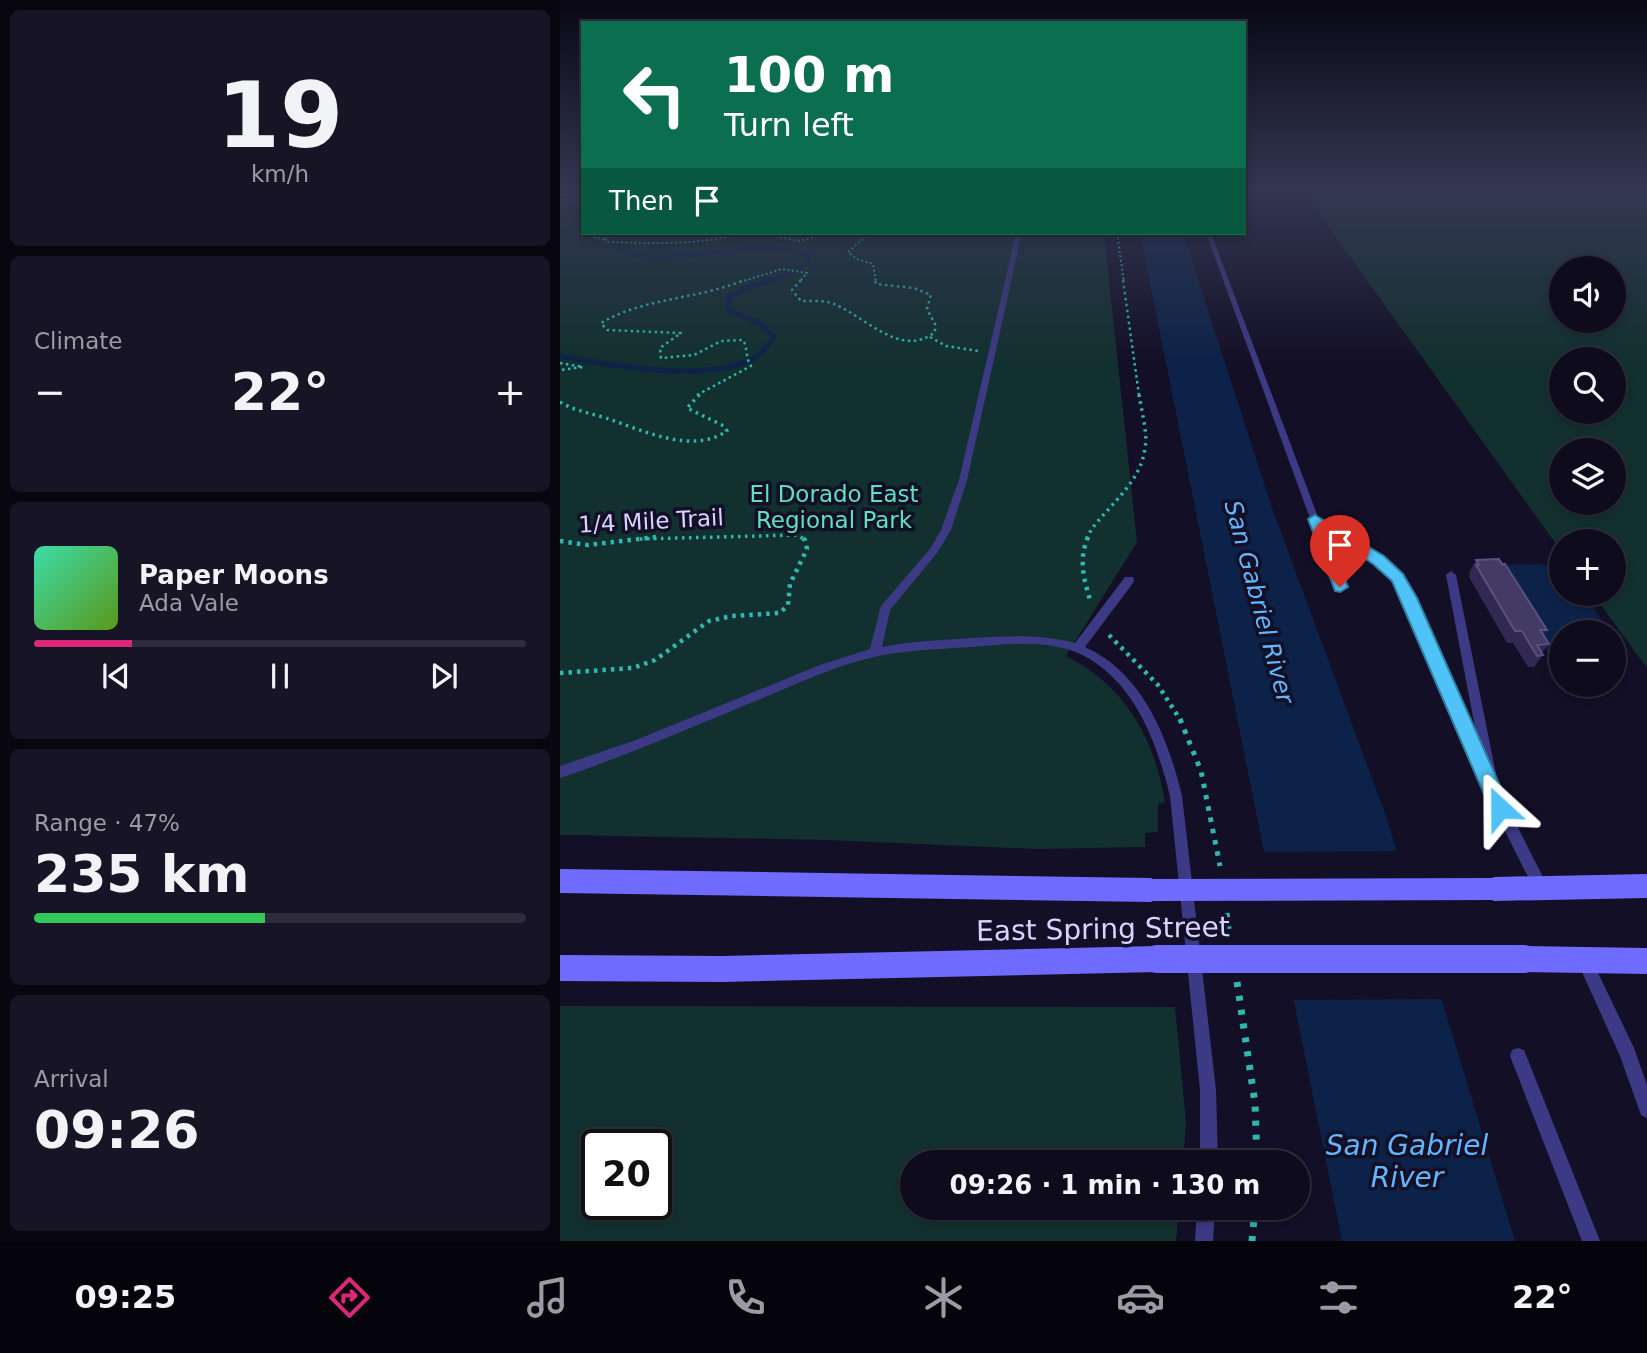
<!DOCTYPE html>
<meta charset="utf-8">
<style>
body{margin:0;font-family:"DejaVu Sans",sans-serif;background:#171425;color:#f1f3f6;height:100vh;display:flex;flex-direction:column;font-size:26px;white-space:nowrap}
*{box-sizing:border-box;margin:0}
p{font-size:23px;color:#9b9ba3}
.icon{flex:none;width:38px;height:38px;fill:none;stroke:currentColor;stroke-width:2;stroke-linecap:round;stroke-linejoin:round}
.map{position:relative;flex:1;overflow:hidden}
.drawer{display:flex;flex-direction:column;gap:10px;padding:10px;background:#08060f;width:560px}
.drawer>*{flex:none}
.top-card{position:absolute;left:21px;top:21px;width:665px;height:214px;border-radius:0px;box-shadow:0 4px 10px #0003,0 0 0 2px #2e2b3b;background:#0b6e4f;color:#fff;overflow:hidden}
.controls{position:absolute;left:989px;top:256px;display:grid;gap:14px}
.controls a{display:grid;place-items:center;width:77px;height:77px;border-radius:50%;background:#0e0b1c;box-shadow:0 4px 10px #0003,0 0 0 2px #2e2b3b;font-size:35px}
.speed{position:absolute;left:21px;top:1129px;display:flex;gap:14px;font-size:35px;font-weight:700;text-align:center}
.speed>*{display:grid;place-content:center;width:91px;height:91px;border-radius:50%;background:#0e0b1c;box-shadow:0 4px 10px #0003,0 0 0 2px #2e2b3b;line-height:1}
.speed .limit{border:4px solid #111;border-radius:10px;background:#fff;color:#111}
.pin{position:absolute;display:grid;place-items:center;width:60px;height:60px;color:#fff;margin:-72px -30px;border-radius:50% 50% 50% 0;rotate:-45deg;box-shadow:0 0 7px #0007}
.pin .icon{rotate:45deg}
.me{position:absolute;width:77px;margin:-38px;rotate:336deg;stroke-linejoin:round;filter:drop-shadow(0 0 5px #0008)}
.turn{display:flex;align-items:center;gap:24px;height:147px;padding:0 28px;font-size:32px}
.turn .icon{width:91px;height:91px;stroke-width:2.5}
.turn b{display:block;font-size:49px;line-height:60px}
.then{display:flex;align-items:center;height:66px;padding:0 28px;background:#0003;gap:14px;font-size:26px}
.big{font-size:52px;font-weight:600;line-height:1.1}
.drawer .card{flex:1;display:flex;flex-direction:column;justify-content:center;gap:10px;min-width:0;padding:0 24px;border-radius:10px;background:#171425}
.drawer .dial{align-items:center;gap:0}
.dial b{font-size:91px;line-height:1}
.song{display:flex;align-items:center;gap:21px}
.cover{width:84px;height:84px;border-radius:10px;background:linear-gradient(135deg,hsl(160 70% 55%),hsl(90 70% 35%))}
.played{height:7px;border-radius:4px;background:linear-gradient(90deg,#db2777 20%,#2e2b3b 20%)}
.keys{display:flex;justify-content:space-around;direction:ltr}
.heat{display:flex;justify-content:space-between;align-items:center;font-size:38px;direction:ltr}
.charge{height:10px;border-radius:5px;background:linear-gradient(90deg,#34c759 47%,#2e2b3b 0)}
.trip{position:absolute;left:340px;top:1150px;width:410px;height:70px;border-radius:35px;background:#0e0b1c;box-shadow:0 4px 10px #0003,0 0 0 2px #2e2b3b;font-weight:600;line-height:70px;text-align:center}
.dock{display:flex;height:112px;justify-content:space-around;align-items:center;background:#06040b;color:#9b9ba3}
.dock .icon{width:49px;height:49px}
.dock .selected{color:#db2777}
.dock b{font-size:32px;color:#f1f3f6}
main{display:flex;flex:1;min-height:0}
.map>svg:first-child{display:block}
.green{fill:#12302f;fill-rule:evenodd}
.water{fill:#0c2248}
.pier{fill:#130f26}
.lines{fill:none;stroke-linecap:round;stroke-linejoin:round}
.stream-far1{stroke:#0c2248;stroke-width:3.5}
.stream{stroke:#0c2248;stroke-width:5}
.path-far5{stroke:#2fb8b0;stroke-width:2;stroke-dasharray:2 2.5;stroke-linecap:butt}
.path-far4{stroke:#2fb8b0;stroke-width:2.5;stroke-dasharray:2.5 3.5;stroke-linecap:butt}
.path-far3{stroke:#2fb8b0;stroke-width:3.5;stroke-dasharray:2.5 4.5;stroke-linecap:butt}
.path-far2{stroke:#2fb8b0;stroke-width:4.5;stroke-dasharray:3.5 5;stroke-linecap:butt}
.path-far1{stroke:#2fb8b0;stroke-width:5;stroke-dasharray:4.5 7;stroke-linecap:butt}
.path{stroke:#2fb8b0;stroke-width:7;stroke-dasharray:5 9;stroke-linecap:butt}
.lane{fill:#3d3a85;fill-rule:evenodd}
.secondary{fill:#6f6bff;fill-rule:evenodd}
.secondary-bridge-far1{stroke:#6f6bff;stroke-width:22}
.secondary-bridge{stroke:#6f6bff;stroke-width:28}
.wall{fill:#312854}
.building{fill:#433a66;stroke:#5a527e;stroke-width:2}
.route{fill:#4fc3f7;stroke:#337fa1;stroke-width:2}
.labels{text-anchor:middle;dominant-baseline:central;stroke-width:7;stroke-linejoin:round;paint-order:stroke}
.park-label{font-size:23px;fill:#5fe0c0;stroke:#130f26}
.street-label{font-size:23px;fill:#d9d4ff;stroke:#130f26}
.water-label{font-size:24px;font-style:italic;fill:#62b6ff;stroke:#130f26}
.near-street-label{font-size:28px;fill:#d9d4ff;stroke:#130f26}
.near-water-label{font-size:28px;font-style:italic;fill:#62b6ff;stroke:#130f26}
</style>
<main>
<section class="drawer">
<div class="card dial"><b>19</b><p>km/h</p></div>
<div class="card"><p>Climate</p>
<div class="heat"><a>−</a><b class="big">22°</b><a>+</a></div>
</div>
<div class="card">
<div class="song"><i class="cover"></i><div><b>Paper Moons</b><p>Ada Vale</p></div></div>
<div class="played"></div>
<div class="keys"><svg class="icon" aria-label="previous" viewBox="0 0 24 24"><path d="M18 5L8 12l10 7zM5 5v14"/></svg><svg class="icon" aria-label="pause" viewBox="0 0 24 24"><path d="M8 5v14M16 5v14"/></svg><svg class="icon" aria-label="next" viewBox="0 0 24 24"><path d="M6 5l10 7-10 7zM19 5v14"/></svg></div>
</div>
<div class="card"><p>Range · 47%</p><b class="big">235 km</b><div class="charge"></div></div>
<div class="card"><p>Arrival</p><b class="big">09:26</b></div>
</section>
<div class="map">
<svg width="1087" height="1241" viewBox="0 0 1087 1241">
<rect width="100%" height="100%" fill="#130f26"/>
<g class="green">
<path d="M 0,191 L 23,191 L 23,233 L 544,233 L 577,542 L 506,656 C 566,686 594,738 605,802 L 598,804 L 598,832 L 585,833 L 585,847 L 477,849 L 267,840 L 0,835 Z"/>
<path d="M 743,191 L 1087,191 L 1087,668 L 1032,593 L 1054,593 L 1054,541 L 1001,541 L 1001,551 ZM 1001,268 L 1054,268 L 1054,320 L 1001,320 ZM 1001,359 L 1054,359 L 1054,411 L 1001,411 ZM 1001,450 L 1054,450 L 1054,502 L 1001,502 Z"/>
<path d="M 0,1006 L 615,1007 L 626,1122 L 623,1162 L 352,1162 L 352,1208 L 619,1208 L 616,1241 L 0,1241 ZM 96,1144 L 96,1204 L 37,1204 L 37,1144 Z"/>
</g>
<g class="water">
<path d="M 580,233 L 623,233 L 712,508 L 826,816 L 955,1241 L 782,1241 Z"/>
<path d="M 981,564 L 1001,573 L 1001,593 L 1023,593 L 1050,632 L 1001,632 L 1001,663 L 995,664 L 936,565 Z"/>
</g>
<path class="pier" d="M 841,851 L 885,999 L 730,1000 L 700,852 Z"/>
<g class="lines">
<path class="stream-far1" d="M 63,233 L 53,246 C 96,275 188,234 248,255 L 249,262 L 233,273 L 204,282"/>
<path class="stream" d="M 0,356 C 48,365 158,386 200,354 C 205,350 210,342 214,337 L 201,324 L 170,311 L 168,298 L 188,287 L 211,280"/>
<g class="path-far5">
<path d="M 0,200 L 23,201"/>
<path d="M 23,209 L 23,214"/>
<path d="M 31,233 L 35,238 L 45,239"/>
<path d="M 198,233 L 240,241 L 269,233"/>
<path d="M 310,233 L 288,252 L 297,259 L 313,264 L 316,282"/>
<path d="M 557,233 L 564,282"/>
<path d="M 45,239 L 46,242 C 93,243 137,246 182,233"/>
<path d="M 45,239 L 57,233"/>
<path d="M 180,282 L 222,269 L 247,273 L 239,282"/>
</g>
<g class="path-far4">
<path d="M 241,280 L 232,290 L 241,301 C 252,301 264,300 274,304 C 306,317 341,359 375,332 L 375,324 L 367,309 L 371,295 L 354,288 L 316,284 L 315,280"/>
<path d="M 563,280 L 579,395"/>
<path d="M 370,337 L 386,346 L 419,351"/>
<path d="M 0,363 L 23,367 L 0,370"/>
<path d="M 137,395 L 191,366 C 185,357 188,349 183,340 L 161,341 L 134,355 L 101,358 L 100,348 L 121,333 L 47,330 L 41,323 C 85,297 137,300 184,280"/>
</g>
<g class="path-far3">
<path d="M 0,402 C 15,411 30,413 46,418 C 82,430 132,455 167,431 L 164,426 L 127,408 L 140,394"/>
<path d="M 80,539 L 237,535 L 244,539"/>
<path d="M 527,539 L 531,530 C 550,504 581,482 585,448 C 588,432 581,410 579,394"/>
</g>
<g class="path-far2">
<path d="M 528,537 C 518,560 524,580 531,603"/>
<path d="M 0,541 L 28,545 L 96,537"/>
<path d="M 549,635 L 598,685 L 621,721"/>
<path d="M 0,673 L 73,668 L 95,660 L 149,621 L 172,616 L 220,613 L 228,605 L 230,584 L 247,549 L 245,540 L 241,537"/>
</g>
<g class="path-far1">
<path d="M 620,719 L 641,771 L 660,866"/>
<path d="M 667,913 L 670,936"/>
</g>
<g class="path">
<path d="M 677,982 L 695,1103 L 697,1162"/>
<path d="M 692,1241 L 695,1208"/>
</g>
<g class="lane">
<path d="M 456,233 L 462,233 L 407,480 L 391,530 L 377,553 L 330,610 L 322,647 C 352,641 383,640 413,638 C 448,636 481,634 515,643 L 565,577 L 573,577 L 574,580 L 573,583 L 525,647 C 583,673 608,738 622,796 L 656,1090 L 658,1162 L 640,1162 L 640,1090 L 610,796 C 597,744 577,687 528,658 C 497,640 458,643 424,646 C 388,649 353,649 318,656 C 278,665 240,682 203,698 C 136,725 69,755 0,778 L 0,766 L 76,740 L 260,665 L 310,649 L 321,606 L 370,549 L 381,530 L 399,480 Z"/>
<path d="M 646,233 L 651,233 L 758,517 L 798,542 L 823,560 L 844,582 L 854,598 L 918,743 L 886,575 L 891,571 L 896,575 L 936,774 L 933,778 L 985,881 L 987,886 L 985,891 L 980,893 L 975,891 L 930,801 L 844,599 C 824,567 794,548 763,528 L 785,587 L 780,591 L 775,587 Z"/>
<path d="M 1025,953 L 1030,956 L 1074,1048 L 1087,1085 L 1087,1118 L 1081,1115 L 1060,1056 L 1017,961 L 1020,956 Z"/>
<path d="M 958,1048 L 964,1050 L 1040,1241 L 1022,1241 L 950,1056 L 952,1050 Z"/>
<path d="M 637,1208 L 655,1208 L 653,1241 L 635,1241 Z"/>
</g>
<g class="secondary">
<path d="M 0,869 L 591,878 L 599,882 L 603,890 L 599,898 L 591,902 L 0,893 Z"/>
<path d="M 1087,874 L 1087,898 L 934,901 L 926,897 L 922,889 L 926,881 L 934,877 Z"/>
<path d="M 597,946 L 606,950 L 610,959 L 606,968 L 597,972 L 162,982 L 0,981 L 0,955 L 162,956 Z"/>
<path d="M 964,946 L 1087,948 L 1087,974 L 964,972 L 955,968 L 951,959 L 955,950 Z"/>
</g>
<path class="secondary-bridge-far1" d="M 591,890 L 934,889"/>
<path class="secondary-bridge" d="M 597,959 L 964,959"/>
</g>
<path class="wall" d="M 916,560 L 987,630 L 983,635 L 989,644 L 982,653 L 983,655 L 974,667 L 968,667 L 953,643 L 947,643 L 909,577 L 910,575 L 909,573 Z"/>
<path class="building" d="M 939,559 L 942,564 L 945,564 L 987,630 L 980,630 L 989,644 L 977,645 L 983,655 L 977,656 L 962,631 L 955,631 L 916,565 L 919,565 L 916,560 Z"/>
<linearGradient id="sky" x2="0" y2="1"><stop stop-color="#0a0815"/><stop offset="0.52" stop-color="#333752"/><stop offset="1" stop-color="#333752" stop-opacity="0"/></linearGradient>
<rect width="1087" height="365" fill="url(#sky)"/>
<path class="route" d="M 755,515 L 824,556 L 843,574 L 857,598 L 950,808 L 947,815 L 940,817 L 933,815 L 832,581 L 813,564 L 768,534 L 788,587 L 780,592 L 775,591 L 748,519 Z"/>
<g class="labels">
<g class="park-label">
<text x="274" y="494">El Dorado East<tspan x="274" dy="26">Regional Park</tspan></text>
</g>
<g class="street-label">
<text transform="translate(91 521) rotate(-3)">1/4 Mile Trail</text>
</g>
<g class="water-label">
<text transform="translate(699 602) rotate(75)">San Gabriel River</text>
</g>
<g class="near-street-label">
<text transform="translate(543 929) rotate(-1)">East Spring Street</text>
</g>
<g class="near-water-label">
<text x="847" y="1145">San Gabriel<tspan x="847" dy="32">River</tspan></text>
</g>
</g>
</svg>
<div class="controls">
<a><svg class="icon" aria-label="sound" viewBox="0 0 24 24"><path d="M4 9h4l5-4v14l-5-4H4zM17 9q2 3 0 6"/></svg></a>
<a><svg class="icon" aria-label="search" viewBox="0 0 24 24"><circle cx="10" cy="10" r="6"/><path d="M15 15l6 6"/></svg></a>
<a><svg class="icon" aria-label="layers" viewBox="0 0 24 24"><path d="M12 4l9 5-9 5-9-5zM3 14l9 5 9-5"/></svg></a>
<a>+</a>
<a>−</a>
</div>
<div class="speed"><div class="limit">20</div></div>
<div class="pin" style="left:780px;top:587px;background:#d93025"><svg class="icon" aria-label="arrive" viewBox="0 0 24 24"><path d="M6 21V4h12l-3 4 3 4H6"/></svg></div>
<svg class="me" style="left:940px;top:808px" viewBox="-20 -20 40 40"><path d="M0-17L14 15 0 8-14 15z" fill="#4fc3f7" stroke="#fff" stroke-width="4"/></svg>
<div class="trip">09:26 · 1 min · 130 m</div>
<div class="top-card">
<div class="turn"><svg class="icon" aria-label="left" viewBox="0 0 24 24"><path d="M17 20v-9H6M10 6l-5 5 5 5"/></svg><div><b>100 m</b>Turn left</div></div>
<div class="then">Then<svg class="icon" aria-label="arrive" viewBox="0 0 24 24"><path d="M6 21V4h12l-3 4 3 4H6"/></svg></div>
</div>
</div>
</main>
<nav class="dock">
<b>09:25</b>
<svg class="icon selected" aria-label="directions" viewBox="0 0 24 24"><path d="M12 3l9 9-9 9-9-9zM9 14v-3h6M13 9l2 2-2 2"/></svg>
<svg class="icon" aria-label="music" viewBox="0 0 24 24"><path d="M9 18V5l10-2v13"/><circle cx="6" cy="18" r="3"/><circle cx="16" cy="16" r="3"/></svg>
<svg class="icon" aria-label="phone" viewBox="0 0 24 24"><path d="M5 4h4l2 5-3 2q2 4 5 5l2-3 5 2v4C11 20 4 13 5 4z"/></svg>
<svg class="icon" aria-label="climate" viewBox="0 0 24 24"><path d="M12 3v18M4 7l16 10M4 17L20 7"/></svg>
<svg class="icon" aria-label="car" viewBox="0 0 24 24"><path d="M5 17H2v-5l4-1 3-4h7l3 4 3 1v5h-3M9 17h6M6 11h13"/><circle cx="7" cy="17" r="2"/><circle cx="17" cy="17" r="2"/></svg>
<svg class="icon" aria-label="filters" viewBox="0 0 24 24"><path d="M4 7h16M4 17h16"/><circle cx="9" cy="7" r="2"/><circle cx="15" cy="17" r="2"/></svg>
<b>22°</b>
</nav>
